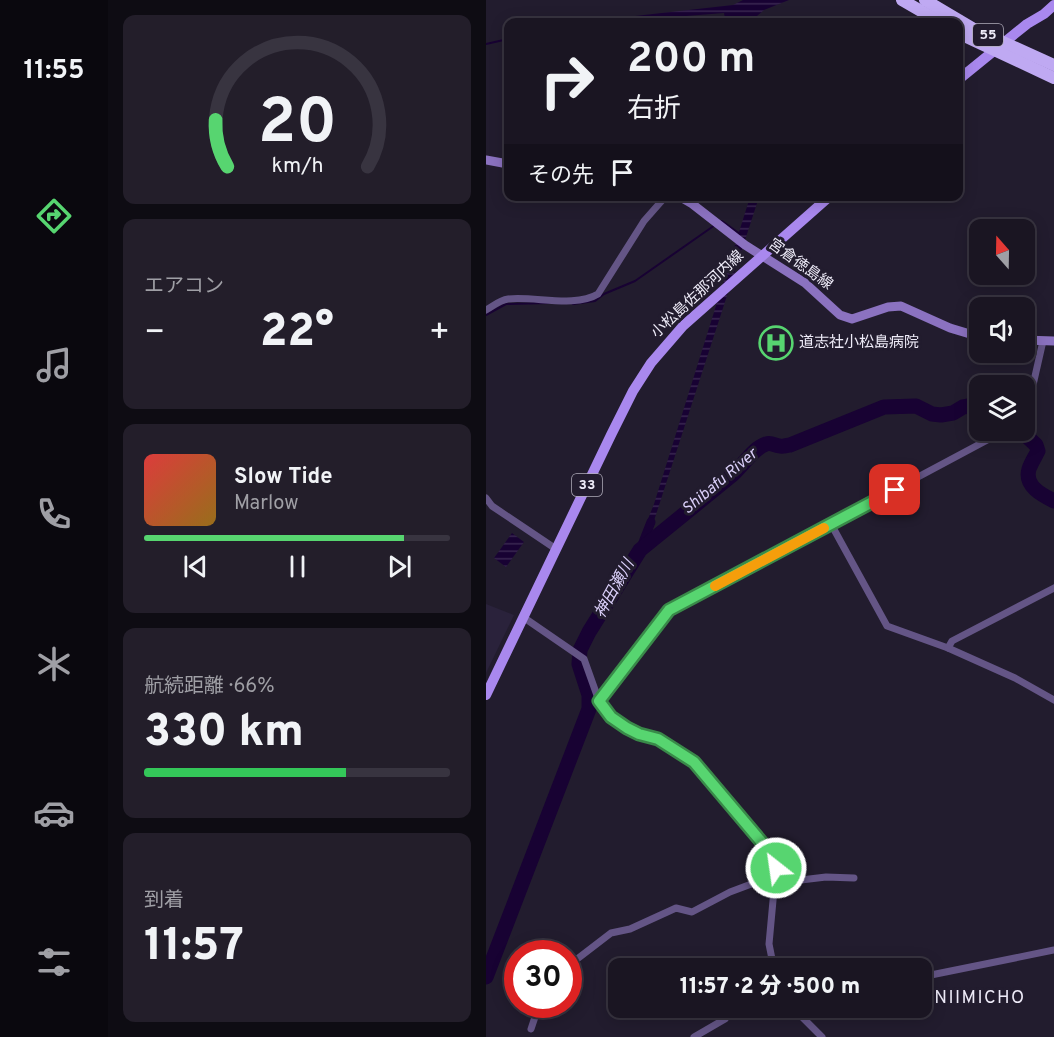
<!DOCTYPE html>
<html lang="ja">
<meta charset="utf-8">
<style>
body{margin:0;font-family:Overpass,"Noto Sans JP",sans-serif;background:#231e2a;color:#f1f3f6;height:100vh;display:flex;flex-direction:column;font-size:22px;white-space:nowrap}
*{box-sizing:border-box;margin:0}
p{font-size:20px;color:#9f9fa5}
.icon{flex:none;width:33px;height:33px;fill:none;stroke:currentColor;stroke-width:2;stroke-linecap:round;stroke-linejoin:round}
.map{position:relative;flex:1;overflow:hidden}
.drawer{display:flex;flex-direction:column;gap:15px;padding:15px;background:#0e0c13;width:378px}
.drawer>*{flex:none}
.guide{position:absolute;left:18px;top:18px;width:459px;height:183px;border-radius:12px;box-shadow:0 3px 15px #0003,0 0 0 2px #383440;background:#1a1522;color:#f1f3f6;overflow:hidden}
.needle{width:39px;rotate:340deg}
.buttons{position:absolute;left:483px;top:219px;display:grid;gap:12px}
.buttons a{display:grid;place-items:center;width:66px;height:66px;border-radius:12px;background:#1a1522;box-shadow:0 3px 15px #0003,0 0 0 2px #383440;font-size:30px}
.speed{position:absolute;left:18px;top:940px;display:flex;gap:12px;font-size:30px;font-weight:700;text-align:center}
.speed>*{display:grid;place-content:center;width:78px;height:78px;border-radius:50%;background:#1a1522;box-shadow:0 3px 15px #0003,0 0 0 2px #383440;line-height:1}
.speed .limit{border:9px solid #d22;background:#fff;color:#111}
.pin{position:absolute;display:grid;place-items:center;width:51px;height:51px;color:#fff;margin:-26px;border-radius:12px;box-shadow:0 3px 9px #0006}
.me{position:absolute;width:66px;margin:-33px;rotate:330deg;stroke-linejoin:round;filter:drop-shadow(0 0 4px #0008)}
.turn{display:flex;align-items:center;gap:21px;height:126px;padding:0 24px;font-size:27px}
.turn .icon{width:78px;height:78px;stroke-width:2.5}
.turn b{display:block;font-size:42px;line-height:51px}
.then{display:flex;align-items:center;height:57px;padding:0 24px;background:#0003;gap:12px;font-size:22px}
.big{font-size:45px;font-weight:800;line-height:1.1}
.drawer .widget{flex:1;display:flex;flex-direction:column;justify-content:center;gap:9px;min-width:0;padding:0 21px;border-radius:12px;background:#231e2a}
.drawer .dial{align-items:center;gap:0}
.dial svg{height:156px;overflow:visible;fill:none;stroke:#383440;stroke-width:7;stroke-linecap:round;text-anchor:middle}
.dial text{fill:#f1f3f6;stroke:none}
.song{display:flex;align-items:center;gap:18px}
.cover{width:72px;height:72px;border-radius:9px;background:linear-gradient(135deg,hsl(0 70% 55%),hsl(40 70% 35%))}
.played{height:6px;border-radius:3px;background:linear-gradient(90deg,#57d570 85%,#383440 85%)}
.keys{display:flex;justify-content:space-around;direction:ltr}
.heat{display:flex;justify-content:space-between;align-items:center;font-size:33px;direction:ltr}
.charge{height:9px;border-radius:4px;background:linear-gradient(90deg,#34c759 66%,#383440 0)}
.trip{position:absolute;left:122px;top:958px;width:324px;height:60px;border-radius:12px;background:#1a1522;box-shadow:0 3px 15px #0003,0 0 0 2px #383440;font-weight:800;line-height:60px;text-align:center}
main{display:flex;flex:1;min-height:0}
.tabs{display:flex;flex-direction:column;width:108px;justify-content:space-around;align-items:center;background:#0a080e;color:#9f9fa5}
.tabs .icon{width:42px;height:42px}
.tabs .selected{color:#57d570}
.tabs b{font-size:27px;color:#f1f3f6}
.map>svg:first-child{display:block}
.built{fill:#2a223b}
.water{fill:url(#water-rules)}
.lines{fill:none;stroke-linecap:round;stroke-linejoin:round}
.stream{stroke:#180233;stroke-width:2}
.canal{stroke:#180233;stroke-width:9}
.river{stroke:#180233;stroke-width:15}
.street{stroke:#645586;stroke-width:7}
.secondary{stroke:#8b72c0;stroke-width:9}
.primary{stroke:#a988ee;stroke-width:10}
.highway{stroke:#bfa9f2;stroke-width:12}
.route-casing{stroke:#398a49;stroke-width:15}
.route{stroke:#57d570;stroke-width:10}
.slow{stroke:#f59e0b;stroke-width:10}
.labels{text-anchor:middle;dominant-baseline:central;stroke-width:6;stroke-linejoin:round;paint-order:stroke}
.shield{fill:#221c2e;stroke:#b1adbb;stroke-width:1.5}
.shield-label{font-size:14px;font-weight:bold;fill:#eeebf8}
.street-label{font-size:15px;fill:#eeebf8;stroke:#221c2e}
.poi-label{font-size:15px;fill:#eeebf8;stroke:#221c2e;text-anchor:start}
.water-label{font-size:16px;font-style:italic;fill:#dacff9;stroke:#221c2e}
.quarter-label{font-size:18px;letter-spacing:1.5px;fill:#eeebf8;stroke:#221c2e}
</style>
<main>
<nav class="tabs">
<b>11:55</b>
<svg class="icon selected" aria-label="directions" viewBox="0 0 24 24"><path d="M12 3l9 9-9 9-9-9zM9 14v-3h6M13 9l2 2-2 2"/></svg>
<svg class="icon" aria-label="music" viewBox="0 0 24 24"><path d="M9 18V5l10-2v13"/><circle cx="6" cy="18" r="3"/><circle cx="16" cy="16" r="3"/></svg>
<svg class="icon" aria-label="phone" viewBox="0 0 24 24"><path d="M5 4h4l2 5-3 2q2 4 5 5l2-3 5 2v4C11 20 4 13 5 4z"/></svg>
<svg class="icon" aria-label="climate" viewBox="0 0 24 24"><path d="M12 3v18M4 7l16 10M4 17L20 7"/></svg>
<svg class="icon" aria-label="car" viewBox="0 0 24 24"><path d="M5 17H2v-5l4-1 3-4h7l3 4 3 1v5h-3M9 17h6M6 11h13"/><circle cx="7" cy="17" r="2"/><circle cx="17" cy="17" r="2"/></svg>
<svg class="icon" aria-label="filters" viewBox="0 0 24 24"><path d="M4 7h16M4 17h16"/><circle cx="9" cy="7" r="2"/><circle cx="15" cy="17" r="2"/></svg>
</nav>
<section class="drawer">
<div class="widget dial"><svg viewBox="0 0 100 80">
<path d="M14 69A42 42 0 1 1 86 69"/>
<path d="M14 69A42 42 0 0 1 8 45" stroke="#57d570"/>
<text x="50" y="56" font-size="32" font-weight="700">20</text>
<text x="50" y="72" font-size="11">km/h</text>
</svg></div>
<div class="widget"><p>エアコン</p>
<div class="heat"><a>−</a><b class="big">22°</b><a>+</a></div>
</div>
<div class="widget">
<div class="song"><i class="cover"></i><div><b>Slow Tide</b><p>Marlow</p></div></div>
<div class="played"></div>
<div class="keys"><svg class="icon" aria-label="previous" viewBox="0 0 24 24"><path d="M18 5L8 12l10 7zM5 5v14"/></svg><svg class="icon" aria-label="pause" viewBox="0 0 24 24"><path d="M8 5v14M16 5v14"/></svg><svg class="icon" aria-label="next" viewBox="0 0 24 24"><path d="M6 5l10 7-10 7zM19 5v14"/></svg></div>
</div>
<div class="widget"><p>航続距離 · 66%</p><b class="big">330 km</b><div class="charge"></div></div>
<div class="widget"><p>到着</p><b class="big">11:57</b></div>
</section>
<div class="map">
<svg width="568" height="1037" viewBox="0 0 568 1037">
<defs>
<pattern id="water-rules" width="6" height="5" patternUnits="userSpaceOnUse" patternTransform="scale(1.5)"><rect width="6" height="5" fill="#180233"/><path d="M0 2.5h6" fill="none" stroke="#3a2751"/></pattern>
</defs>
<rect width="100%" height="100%" fill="#221c2e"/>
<path class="built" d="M 0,604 L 28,615 L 0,673 Z"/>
<g class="water">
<path d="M 257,0 L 303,0 L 278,10 L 271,16 L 259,22 L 221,22 L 239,19 L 238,13 L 150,20 L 149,16 L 247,5 Z"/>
<path d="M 264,197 L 273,197 L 164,533 L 158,529 L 168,504 Z"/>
<path d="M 26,533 L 38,542 L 20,567 L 8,558 Z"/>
</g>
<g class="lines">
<g class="stream">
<path d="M 80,22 L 92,19 L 152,18"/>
<path d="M 0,44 L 22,39"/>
<path d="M 234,222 L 236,221 L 254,234"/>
<path d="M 87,304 L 109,301 L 118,294 L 149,281 L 229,225"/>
<path d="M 0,315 L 20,304 L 63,303"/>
</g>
<path class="canal" d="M 154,550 L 165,522"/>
<g class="river">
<path d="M 534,430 L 550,445 L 552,451 C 549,457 545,463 543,469 C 538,486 556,495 568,501"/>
<path d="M 0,977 L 103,709 L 103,695 L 93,664 L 94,650 L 103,632 L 154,550 L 245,476 C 256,467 267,448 280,444 C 286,442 289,446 294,446 C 297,447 301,445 304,445 L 398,407 L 430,406 L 446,414 L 455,415 L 467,413 L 477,407 L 488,405 L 494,407"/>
</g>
<g class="street">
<path d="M 0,310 C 7,306 14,300 22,299 C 49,296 89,308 112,294 L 158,221 L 180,196"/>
<path d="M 538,413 L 542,407 L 557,341"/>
<path d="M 0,498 L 6,506 L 70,549"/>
<path d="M 345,524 L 401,626 L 462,648 L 529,678 L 568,700"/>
<path d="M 37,617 L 98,659 L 113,701 L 125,717 L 153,734 L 173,739 L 208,762 L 278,845 L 290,868 L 283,944 L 288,969"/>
<path d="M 462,648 L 466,641 L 568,588"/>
<path d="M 113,701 L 183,610 L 520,430"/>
<path d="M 82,966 L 125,933 L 144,929 L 190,908 L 206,912 L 244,892 L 276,880 L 315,880 L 340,877 L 368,878"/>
<path d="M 435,977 L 568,950"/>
<path d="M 307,1008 L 336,1037"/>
<path d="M 45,1029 L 53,1005"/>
<path d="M 208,1037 L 239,1019 L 247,1009 L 253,1008"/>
</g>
<g class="secondary">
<path d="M 0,160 L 22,164"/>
<path d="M 193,196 L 205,203 L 259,245 L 319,283 L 354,315 L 366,319 L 402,307 L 415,306 L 464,328 L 494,337"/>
<path d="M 538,340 L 568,341"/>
</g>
<g class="primary">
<path d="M 472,80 L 541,24 L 558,14 L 568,5"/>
<path d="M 0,695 L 125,435 L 147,391 L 165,363 L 197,326 L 344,196"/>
</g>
<g class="highway">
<path d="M 416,0 L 454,22"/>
<path d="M 439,0 L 486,28 L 568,65"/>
<path d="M 472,33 L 568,78"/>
</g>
</g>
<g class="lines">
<defs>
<path id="route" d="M 290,868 L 278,845 L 208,762 L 172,739 L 153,734 L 141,728 L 125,717 L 113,701 L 183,610 L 409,490"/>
</defs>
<use href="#route" class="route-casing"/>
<use href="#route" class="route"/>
<path class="slow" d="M 229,586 L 338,528"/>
</g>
<defs>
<symbol id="hospital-ring" viewBox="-11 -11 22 22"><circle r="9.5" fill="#221c2e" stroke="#57d570" stroke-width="1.5"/><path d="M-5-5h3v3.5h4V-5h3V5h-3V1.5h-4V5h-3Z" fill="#57d570"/></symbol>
</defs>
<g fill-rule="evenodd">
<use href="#hospital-ring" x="271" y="324" width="38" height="38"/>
</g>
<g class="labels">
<g class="shield">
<rect x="487" y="24" width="30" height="22" rx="4.5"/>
<rect x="86" y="474" width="30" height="22" rx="4.5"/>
</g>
<g class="shield-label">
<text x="502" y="35">55</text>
<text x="101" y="485">33</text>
</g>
<g class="street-label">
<text transform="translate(314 265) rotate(36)">宮倉徳島線</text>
<text transform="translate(212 295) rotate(-43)">小松島佐那河内線</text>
</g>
<g class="poi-label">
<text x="313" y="343">道志社小松島病院</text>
</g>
<g class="water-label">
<text transform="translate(234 482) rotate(-40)">Shibafu River</text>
<text transform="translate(129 589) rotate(-61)">神田瀬川</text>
</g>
<g class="quarter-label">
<text x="494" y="998">NIIMICHO</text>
</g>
</g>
</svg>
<div class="buttons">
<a><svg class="needle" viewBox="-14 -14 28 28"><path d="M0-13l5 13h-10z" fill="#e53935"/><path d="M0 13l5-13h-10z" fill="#9f9fa5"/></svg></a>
<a><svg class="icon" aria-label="sound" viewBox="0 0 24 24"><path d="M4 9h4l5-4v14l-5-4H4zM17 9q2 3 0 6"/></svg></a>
<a><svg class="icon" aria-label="layers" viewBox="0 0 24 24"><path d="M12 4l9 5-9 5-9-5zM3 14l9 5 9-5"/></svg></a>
</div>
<div class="speed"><div class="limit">30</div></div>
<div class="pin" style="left:409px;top:490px;background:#d93025"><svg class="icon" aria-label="arrive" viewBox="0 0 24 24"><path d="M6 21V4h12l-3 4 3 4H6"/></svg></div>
<svg class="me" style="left:290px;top:868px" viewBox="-20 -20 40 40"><circle r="17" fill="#57d570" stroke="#fff" stroke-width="3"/><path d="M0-11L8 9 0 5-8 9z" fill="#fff"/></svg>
<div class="trip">11:57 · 2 分 · 500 m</div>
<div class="guide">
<div class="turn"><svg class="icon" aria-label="right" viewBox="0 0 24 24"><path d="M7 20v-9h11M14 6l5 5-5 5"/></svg><div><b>200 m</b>右折</div></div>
<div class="then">その先<svg class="icon" aria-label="arrive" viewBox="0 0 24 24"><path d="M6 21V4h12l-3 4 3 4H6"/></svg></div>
</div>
</div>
</main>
